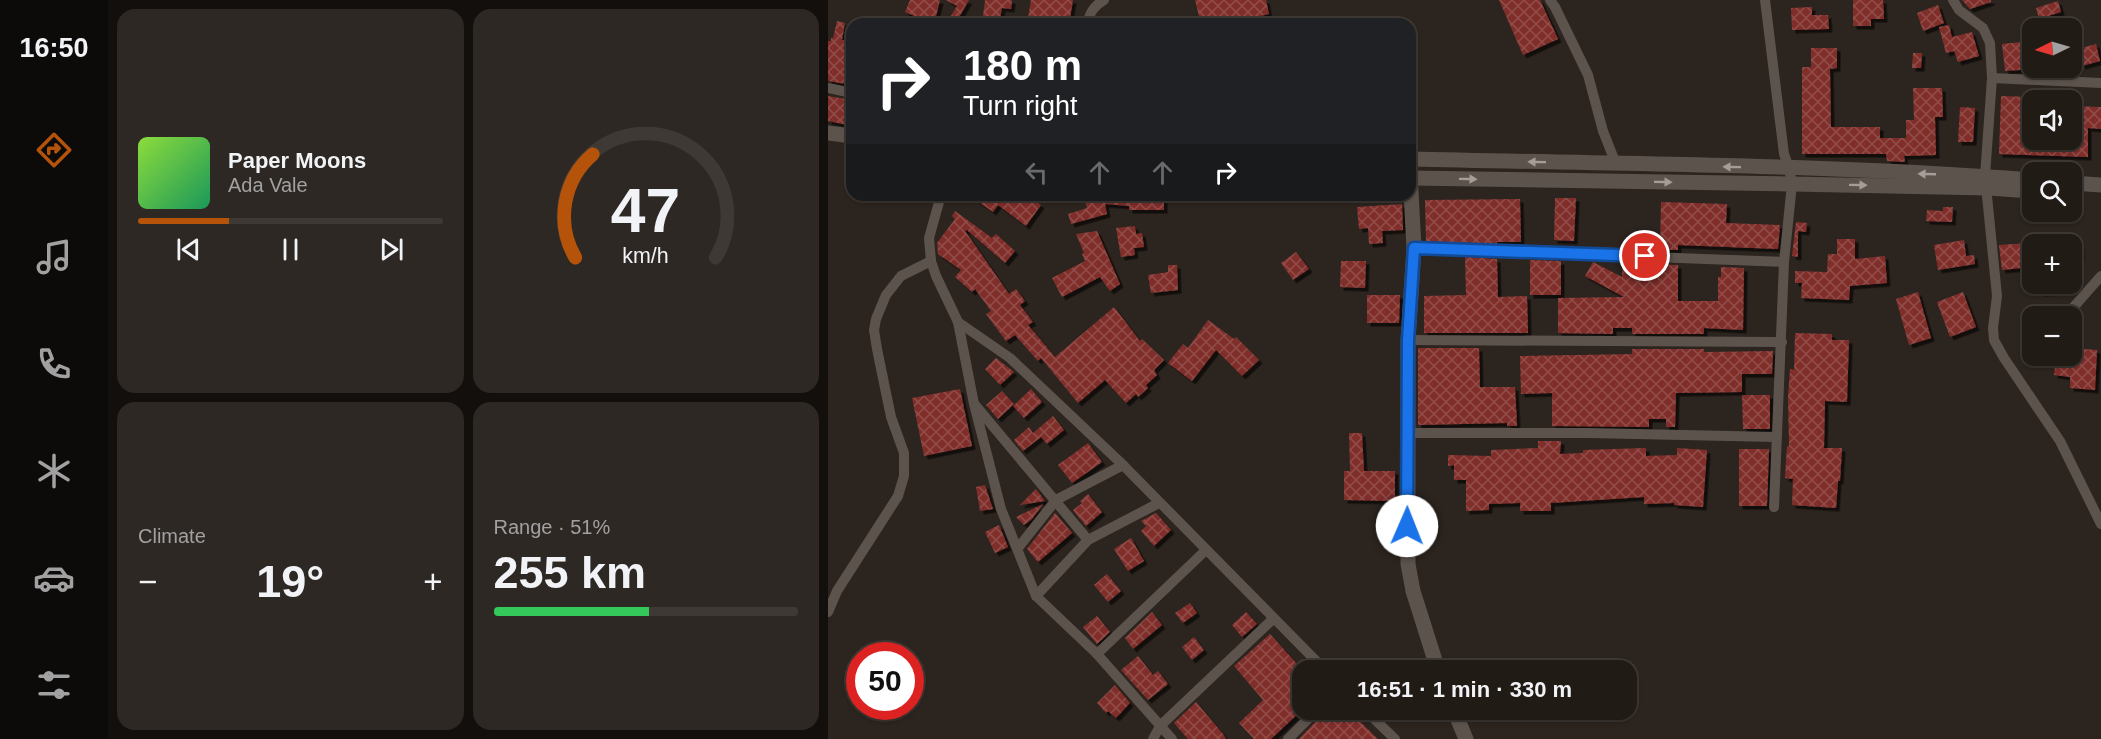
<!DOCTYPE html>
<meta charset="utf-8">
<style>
body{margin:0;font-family:Arial,sans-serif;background:#2d2823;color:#f1f3f6;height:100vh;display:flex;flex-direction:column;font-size:22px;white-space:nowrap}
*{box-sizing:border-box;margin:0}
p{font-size:20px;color:#a2a1a1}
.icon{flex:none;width:33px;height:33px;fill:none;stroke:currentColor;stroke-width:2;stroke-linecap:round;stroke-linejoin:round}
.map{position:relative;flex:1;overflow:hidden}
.side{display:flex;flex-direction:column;gap:9px;padding:9px;background:#120f0c;width:720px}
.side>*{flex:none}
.banner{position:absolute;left:18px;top:18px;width:570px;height:183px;border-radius:18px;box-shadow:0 2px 4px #0004,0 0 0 2px #3e3935;background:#202124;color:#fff;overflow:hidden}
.needle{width:39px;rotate:265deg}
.buttons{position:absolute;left:1194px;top:18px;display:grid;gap:12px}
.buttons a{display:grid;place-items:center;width:60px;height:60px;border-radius:12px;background:#211b16;box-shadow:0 2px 4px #0004,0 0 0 2px #3e3935;font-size:30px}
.speed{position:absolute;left:18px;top:642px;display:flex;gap:12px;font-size:30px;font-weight:700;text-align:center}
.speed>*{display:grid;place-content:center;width:78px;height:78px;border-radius:50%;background:#211b16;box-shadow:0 2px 4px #0004,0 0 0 2px #3e3935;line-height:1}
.speed .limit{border:9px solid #d22;background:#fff;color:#111}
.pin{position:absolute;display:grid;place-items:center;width:51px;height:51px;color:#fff;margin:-26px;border:3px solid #fff;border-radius:50%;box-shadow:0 2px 6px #0007}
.me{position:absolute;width:66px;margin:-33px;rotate:1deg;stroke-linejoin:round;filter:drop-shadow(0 0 4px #0008)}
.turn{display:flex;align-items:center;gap:21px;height:126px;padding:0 18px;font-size:27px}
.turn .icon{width:78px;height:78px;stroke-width:2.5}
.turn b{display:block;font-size:42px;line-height:51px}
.lanes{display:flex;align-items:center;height:57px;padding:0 18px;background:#0003;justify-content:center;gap:30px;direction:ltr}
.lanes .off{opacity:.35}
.big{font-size:45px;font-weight:700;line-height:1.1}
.side .card{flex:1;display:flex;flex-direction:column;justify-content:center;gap:9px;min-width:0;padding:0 21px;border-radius:18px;background:#2d2823}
.side .dial{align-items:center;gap:0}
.dial svg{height:156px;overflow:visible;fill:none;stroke:#3e3935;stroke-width:7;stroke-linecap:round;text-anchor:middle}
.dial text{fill:#f1f3f6;stroke:none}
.song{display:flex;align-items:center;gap:18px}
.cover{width:72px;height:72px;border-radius:9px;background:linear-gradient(135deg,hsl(90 70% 55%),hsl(150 70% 35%))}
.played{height:6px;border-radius:3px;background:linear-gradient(90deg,#b45309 30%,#3e3935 30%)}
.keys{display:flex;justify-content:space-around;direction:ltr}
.heat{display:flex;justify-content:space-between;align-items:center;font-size:33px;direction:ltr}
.charge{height:9px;border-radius:4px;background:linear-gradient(90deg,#34c759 51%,#3e3935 0)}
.side .tiles{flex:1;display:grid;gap:9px;grid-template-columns:repeat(2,1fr)}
.trip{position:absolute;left:464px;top:660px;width:345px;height:60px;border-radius:18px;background:#211b16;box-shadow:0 2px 4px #0004,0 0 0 2px #3e3935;font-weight:700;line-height:60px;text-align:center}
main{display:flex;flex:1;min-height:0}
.tabs{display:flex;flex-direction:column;width:108px;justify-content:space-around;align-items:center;background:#0d0b09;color:#a2a1a1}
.tabs .icon{width:42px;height:42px}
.tabs .active{color:#b45309}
.tabs b{font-size:27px;color:#f1f3f6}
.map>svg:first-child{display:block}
.building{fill:url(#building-cross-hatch);filter:url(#shadow)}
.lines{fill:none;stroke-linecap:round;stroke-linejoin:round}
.minor{stroke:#5c534d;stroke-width:10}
.secondary{stroke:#5c534d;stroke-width:15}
.oneway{fill:#a49d98}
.route-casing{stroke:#114b97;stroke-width:15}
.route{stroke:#1a73e8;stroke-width:10}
</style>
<main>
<nav class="tabs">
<b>16:50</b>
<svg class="icon active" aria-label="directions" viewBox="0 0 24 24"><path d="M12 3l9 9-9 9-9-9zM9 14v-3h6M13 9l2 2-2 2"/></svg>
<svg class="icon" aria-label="music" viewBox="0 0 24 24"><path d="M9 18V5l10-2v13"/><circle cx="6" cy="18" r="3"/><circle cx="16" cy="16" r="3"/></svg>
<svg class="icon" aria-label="phone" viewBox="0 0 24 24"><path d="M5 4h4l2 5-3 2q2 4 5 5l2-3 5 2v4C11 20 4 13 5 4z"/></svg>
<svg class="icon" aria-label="climate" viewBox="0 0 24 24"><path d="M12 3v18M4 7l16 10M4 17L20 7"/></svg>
<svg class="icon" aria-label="car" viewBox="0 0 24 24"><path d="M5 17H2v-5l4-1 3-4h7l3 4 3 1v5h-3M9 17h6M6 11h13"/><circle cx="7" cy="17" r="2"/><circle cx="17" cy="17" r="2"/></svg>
<svg class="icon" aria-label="filters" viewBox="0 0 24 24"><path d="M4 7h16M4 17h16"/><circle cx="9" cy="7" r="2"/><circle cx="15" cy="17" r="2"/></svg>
</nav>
<section class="side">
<div class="tiles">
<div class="card">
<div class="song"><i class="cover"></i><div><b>Paper Moons</b><p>Ada Vale</p></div></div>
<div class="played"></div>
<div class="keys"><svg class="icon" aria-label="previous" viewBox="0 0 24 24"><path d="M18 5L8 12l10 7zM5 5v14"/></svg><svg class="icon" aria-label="pause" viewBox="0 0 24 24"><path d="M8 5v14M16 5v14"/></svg><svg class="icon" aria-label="next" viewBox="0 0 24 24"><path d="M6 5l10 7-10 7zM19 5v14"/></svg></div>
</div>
<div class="card dial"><svg viewBox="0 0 100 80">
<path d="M14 69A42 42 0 1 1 86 69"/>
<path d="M14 69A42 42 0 0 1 23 16" stroke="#b45309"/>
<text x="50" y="56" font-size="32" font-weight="700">47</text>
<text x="50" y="72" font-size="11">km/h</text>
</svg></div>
<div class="card"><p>Climate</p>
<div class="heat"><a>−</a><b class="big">19°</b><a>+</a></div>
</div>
<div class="card"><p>Range · 51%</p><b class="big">255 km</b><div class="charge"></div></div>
</div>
</section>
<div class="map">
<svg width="1273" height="739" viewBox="0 0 1273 739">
<defs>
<pattern id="building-cross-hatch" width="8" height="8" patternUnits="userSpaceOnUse" patternTransform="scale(1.5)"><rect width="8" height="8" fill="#802f2c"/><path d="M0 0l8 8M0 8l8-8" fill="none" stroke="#924d4a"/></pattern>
<filter id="shadow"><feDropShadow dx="3.5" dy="3.5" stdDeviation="0" flood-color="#0009"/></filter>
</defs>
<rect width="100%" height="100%" fill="#2c241e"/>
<g class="building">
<path d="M 82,0 L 112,0 L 106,24 L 77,12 Z"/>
<path d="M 118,0 L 141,0 L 127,24 L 118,24 L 129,6 Z"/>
<path d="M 157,0 L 184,0 L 183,9 L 174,8 L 171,24 L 154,24 Z"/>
<path d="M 203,0 L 245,0 L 241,24 L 199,24 Z"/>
<path d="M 367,0 L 438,0 L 441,14 L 397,24 L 373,24 Z"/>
<path d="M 671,0 L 712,0 L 730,39 L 695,55 Z"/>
<path d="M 1025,0 L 1055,0 L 1056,19 L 1043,19 L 1043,26 L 1025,26 Z"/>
<path d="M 1134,0 L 1163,0 L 1163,2 L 1142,9 Z"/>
<path d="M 1230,1 L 1233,12 L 1211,19 L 1208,8 Z"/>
<path d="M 1110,5 L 1116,23 L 1095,31 L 1089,13 Z"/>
<path d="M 984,7 L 984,15 L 1000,15 L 1001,29 L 964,30 L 963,8 Z"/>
<path d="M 9,21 L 17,23 L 14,40 L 24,41 L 24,85 L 0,81 L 0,41 L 3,41 L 3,38 L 5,38 Z"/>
<path d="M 1121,25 L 1124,37 L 1144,32 L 1151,56 L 1130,62 L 1126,51 L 1118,53 L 1111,27 Z"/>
<path d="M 1202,41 L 1205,69 L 1177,71 L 1174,44 Z"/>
<path d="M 1268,44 L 1272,61 L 1254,66 L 1250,49 Z"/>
<path d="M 983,48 L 1009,48 L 1009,68 L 1002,69 L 1003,127 L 1052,127 L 1052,138 L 1078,138 L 1078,120 L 1086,120 L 1085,88 L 1114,88 L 1115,117 L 1107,117 L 1108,155 L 1076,156 L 1077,162 L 1059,161 L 1058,154 L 974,154 L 974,67 L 983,67 Z"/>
<path d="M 1085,53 L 1094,53 L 1093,68 L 1084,68 Z"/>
<path d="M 0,96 L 24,100 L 24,126 L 0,121 Z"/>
<path d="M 1173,96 L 1204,97 L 1204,140 L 1244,140 L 1244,106 L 1273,107 L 1273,129 L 1260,128 L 1260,157 L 1171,154 Z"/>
<path d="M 1132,107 L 1147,108 L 1145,142 L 1130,142 Z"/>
<path d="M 141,195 L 207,195 L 204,199 L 213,205 L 198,226 L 170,205 L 165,212 Z"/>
<path d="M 255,195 L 336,195 L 336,210 L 301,210 L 301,206 L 277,204 L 279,214 L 243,224 L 240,214 L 259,208 Z"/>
<path d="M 727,198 L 748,198 L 746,241 L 726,240 Z"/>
<path d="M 692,199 L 693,242 L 669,242 L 669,244 L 598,241 L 597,200 Z"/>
<path d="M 833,202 L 899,204 L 898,223 L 952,225 L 950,249 L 850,245 L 850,250 L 832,250 Z"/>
<path d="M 574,204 L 575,230 L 554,231 L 555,243 L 541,244 L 540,228 L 531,229 L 529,207 Z"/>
<path d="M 1115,207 L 1125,207 L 1124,222 L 1098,221 L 1099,210 L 1115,211 Z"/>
<path d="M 127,211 L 164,238 L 168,234 L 187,251 L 177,263 L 139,230 L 137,231 L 181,294 L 188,289 L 197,301 L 192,305 L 205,322 L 200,325 L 227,357 L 286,307 L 312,341 L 314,339 L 336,360 L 326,370 L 329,375 L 318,385 L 320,388 L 310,397 L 308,394 L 298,403 L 277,380 L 250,403 L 213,358 L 210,361 L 187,335 L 178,341 L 158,314 L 163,311 L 147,289 L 144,292 L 127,277 L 133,270 L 110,254 L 109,243 L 127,219 L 124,216 Z"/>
<path d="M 968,222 L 979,223 L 978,232 L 970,231 L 970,257 L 964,256 Z"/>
<path d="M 307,226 L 308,234 L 314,233 L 316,247 L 306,248 L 307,255 L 293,257 L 288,228 Z"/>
<path d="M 269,231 L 292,284 L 282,291 L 272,277 L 234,297 L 224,278 L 257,261 L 254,254 L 256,253 L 248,234 Z"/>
<path d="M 1009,239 L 1027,239 L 1027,259 L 1057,256 L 1059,283 L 1022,286 L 1021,300 L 973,298 L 974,283 L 967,283 L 967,271 L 999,272 L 1000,254 L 1009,254 Z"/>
<path d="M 1136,240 L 1138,256 L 1146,255 L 1147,264 L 1110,270 L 1106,245 Z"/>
<path d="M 1252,240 L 1253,257 L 1245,258 L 1244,241 Z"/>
<path d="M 1201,243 L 1203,267 L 1174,270 L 1171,245 Z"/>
<path d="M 468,252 L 481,269 L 465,280 L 453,263 Z"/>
<path d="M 637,257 L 669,259 L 670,297 L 699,296 L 700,333 L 596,333 L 596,296 L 638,295 Z"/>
<path d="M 702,260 L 733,261 L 733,295 L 702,295 Z"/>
<path d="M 513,261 L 538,261 L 537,288 L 512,287 Z"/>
<path d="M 765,262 L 794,277 L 794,263 L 850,265 L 850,301 L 890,301 L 890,277 L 893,277 L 893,267 L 916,268 L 915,330 L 876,328 L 876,334 L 804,334 L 804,328 L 785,328 L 785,334 L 730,333 L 730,298 L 796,297 L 757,276 Z"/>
<path d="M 340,265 L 349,265 L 350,290 L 323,293 L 320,275 L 340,272 Z"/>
<path d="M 1213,284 L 1237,284 L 1237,291 L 1213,293 Z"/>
<path d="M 1090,292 L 1103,338 L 1081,345 L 1068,299 Z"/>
<path d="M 1135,292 L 1148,327 L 1122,337 L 1109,302 Z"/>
<path d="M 539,295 L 572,295 L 571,323 L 539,323 Z"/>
<path d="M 380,320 L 406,339 L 408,337 L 431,360 L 414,376 L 388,350 L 364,381 L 340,363 L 355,344 L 360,348 Z"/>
<path d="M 967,333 L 1004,334 L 1004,340 L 1021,340 L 1019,402 L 997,401 L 996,448 L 1014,448 L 1012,481 L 1010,481 L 1008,508 L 964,505 L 965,479 L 957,478 L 959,446 L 961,446 L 960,398 L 962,369 L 966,370 Z"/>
<path d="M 590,348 L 651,348 L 652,387 L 687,387 L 689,426 L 679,426 L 679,423 L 590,425 Z"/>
<path d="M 1244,348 L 1269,350 L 1267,390 L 1242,388 L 1242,377 L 1226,375 L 1227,367 L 1243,368 Z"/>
<path d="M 804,349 L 876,349 L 876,352 L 945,351 L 944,374 L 914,374 L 914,392 L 848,393 L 847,427 L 838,427 L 838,419 L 821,419 L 821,427 L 724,426 L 724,393 L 693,394 L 692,356 L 804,354 Z"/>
<path d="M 168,358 L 186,372 L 172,385 L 157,369 Z"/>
<path d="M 132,389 L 144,446 L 96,456 L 84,398 Z"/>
<path d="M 203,389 L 214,402 L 196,418 L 185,406 Z"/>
<path d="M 174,391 L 186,404 L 170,419 L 158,405 Z"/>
<path d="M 914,395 L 942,395 L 942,429 L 915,429 Z"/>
<path d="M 225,416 L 236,430 L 219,444 L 213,437 L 195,451 L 186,440 L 201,427 L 205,433 Z"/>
<path d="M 521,433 L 534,433 L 536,471 L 567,471 L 567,501 L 516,500 L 516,471 L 522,471 Z"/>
<path d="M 710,441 L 733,441 L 732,454 L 755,453 L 755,450 L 818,448 L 818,456 L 849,455 L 849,448 L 879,450 L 875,507 L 846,505 L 846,503 L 816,504 L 816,497 L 723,503 L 723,511 L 692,511 L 692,503 L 661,504 L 661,510 L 638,511 L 638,480 L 626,480 L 626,465 L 620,466 L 620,455 L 663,456 L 663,450 L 710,448 Z"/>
<path d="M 260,443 L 274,462 L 244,483 L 230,465 Z"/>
<path d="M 911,449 L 941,449 L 939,506 L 911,506 Z"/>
<path d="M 157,485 L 165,509 L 152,511 L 148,487 Z"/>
<path d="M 208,489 L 217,501 L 192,505 Z"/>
<path d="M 260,494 L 274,512 L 258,526 L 245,510 L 254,503 L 252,501 Z"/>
<path d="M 215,504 L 204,519 L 196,525 L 188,517 Z"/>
<path d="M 227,513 L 244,533 L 210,562 L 199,549 Z"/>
<path d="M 328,513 L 343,530 L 326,546 L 313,531 L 318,526 L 313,521 Z"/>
<path d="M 171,525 L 180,547 L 167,553 L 157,532 Z"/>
<path d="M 303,538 L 316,561 L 300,571 L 286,549 Z"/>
<path d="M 279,574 L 293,591 L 280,602 L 266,585 Z"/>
<path d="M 362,603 L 369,613 L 355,623 L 347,613 Z"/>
<path d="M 324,612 L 334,625 L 305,649 L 297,638 Z"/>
<path d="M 418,612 L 429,624 L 414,637 L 404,625 Z"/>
<path d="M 269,616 L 282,632 L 269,644 L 255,627 Z"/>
<path d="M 442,634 L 469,664 L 474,659 L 474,710 L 443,739 L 426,739 L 411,723 L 435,700 L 406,666 Z"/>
<path d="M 366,637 L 376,650 L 364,660 L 354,647 Z"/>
<path d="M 310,656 L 325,675 L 330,671 L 340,684 L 320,700 L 293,670 Z"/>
<path d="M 287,685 L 302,703 L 288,718 L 280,711 L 278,713 L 269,703 Z"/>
<path d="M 368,702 L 395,734 L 398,739 L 360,739 L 346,723 Z"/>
<path d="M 496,710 L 520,710 L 550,739 L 471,739 L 494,715 Z"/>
</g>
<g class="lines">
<g class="minor">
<path d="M 722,0 L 727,7 L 760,75 L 775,131 L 788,164"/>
<path d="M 937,0 L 956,154 L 961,168 L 964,184 L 956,262 L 946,507"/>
<path d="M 1125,0 L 1131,10 L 1155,28 L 1162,43 L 1164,78 L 1157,176 L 1169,296 L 1165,328 L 1166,340 L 1176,358 L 1232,441 L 1273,524"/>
<path d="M 259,24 C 262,12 266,6 276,0"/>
<path d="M 1164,78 L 1273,83"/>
<path d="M 0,88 L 24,93"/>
<path d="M 113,195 L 101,238 L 103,261 L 108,276 L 130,322 L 182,358 L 295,465 L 497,670"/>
<path d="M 586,248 L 956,262"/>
<path d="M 1243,310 L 1273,276"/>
<path d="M 130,322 L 146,404 L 173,509 L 208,596 L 269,654 L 344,739"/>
<path d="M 580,340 L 954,342"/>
<path d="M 148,406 L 260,540"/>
<path d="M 580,433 L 760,433 L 948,437"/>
<path d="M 190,548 L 228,500 L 295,465"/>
<path d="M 208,596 L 260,540 L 331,503"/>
<path d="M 0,612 L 9,591 L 70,496 L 76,476 L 76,453 L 63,417 L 49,349 L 46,330 L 48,319 L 58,295 L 73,276 L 103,261"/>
<path d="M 269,654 L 378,550"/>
<path d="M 537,710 L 567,739"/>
<path d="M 325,739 L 332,726 L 445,619"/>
<path d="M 460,739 L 489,710"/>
</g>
<g class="secondary">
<path d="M 0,133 L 24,136"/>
<path d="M 582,159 C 789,164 998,164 1204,180"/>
<path d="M 582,173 L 586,248 L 580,340 L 580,564 L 585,591 L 610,670"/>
<path d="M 582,178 L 964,184 L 1160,188 L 1204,191"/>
<path d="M 1244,183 L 1273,185"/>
<path d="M 626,710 L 638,739"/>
</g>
</g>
<defs><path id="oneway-solid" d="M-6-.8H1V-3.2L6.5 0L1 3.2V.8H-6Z" transform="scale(1.5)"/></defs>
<g class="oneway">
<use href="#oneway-solid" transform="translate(709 162) rotate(-179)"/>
<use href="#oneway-solid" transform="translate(904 167) rotate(-179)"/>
<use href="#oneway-solid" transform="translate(1099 174) rotate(-178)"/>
<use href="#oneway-solid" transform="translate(640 179) rotate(1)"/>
<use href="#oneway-solid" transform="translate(835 182) rotate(1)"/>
<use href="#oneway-solid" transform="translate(1030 185) rotate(1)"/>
</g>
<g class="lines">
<defs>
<path id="route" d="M 579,526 L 580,340 L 586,248 L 817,256"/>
</defs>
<use href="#route" class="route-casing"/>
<use href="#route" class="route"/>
</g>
</svg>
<div class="buttons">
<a><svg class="needle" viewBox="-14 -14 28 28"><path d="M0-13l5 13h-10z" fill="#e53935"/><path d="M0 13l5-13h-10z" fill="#a2a1a1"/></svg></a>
<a><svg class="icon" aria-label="sound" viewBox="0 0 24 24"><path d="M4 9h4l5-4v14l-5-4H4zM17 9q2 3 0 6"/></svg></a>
<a><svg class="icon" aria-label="search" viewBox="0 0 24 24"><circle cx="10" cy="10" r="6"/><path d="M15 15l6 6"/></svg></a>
<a>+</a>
<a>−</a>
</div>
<div class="speed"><div class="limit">50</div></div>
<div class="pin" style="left:817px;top:256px;background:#d93025"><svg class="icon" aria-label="arrive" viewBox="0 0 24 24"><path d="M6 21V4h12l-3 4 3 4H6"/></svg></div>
<svg class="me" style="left:579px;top:526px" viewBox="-20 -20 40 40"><circle r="19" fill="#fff"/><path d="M0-13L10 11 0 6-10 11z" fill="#1a73e8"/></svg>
<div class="trip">16:51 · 1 min · 330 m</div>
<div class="banner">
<div class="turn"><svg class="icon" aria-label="right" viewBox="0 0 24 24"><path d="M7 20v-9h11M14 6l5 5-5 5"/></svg><div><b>180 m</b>Turn right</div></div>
<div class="lanes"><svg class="icon off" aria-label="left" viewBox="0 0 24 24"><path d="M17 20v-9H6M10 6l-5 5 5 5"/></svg><svg class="icon off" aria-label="ahead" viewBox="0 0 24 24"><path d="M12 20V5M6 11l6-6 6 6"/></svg><svg class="icon off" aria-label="ahead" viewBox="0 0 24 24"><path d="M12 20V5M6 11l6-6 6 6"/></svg><svg class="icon" aria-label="right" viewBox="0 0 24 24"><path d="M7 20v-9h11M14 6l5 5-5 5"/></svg></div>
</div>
</div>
</main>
